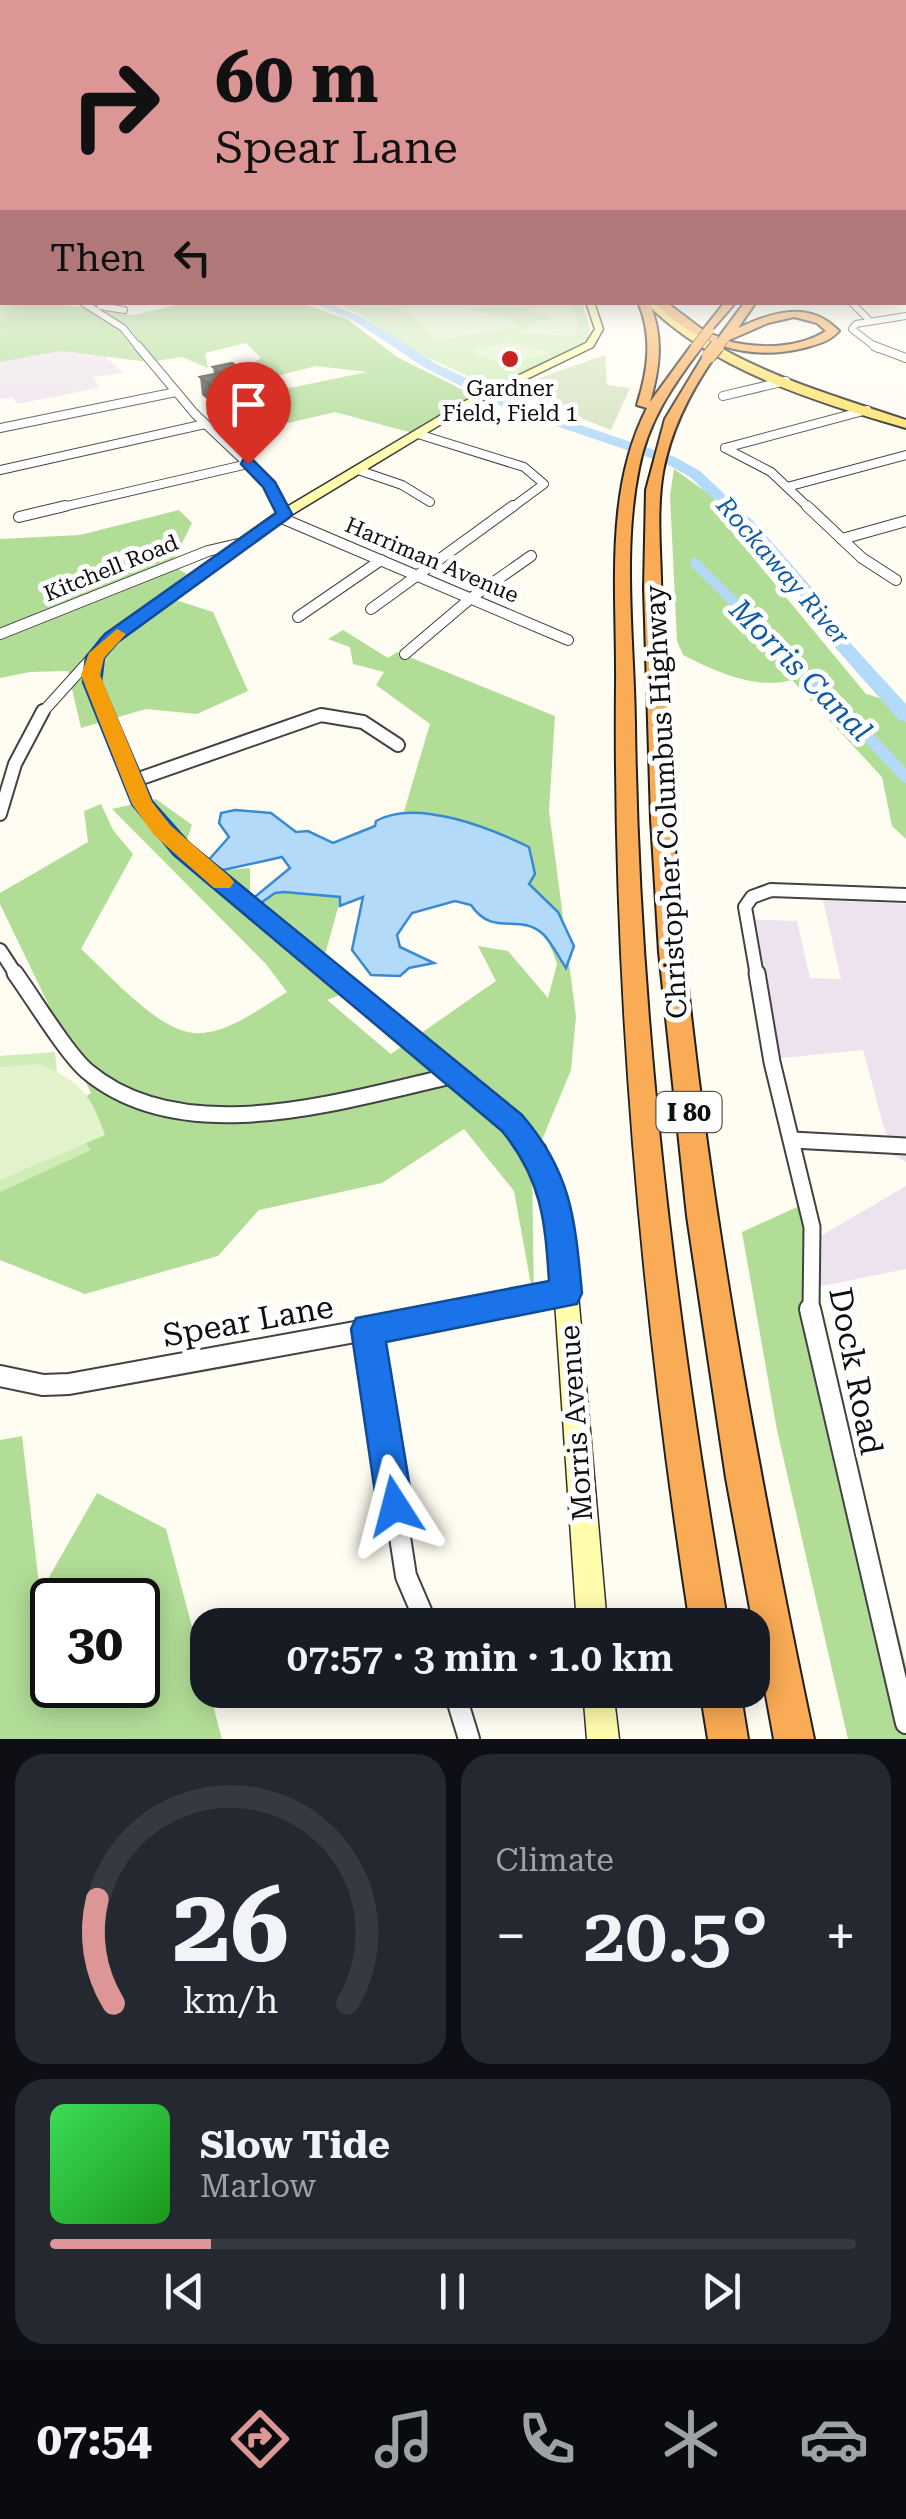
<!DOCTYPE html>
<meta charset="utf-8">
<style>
body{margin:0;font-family:"Roboto Serif",serif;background:#242831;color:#f1f3f6;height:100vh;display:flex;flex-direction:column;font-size:38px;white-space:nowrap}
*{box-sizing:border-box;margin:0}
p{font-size:32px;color:#9ea1a6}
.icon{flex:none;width:55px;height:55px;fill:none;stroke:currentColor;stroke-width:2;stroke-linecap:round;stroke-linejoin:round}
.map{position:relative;height:1739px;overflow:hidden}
.side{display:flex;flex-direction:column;gap:15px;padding:15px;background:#0d0f14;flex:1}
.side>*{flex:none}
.banner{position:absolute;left:0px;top:0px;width:908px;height:305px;box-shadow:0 5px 25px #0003;background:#dd9696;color:#111;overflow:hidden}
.speed{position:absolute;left:30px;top:1578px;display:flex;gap:20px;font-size:50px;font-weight:700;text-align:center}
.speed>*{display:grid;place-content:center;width:130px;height:130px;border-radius:50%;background:#171b24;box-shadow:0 5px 25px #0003;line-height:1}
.speed .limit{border:5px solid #111;border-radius:15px;background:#fff;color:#111}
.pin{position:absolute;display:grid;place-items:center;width:85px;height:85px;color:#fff;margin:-102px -42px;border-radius:50% 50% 50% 0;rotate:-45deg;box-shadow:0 0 10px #0007}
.pin .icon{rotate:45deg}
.me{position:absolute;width:110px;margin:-55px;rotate:351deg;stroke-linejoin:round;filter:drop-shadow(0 0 8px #0008)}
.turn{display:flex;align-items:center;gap:35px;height:210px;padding:0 50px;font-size:45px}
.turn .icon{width:130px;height:130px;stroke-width:2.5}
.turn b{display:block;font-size:70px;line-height:85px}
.then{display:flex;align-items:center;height:95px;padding:0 50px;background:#0003;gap:20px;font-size:38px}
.big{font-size:75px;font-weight:600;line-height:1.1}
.side .widget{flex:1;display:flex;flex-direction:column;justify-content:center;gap:15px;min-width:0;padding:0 35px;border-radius:30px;background:#242831}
.side .dial{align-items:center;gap:0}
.dial svg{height:260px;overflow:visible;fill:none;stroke:#363941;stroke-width:7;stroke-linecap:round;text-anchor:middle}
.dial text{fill:#f1f3f6;stroke:none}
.song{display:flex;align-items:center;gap:30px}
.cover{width:120px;height:120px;border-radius:15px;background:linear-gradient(135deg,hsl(130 70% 55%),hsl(120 70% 35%))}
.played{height:10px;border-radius:5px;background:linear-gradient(90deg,#dd9696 20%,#363941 20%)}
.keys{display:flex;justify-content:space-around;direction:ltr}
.heat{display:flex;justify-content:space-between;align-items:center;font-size:55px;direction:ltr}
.side .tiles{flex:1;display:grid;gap:15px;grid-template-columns:1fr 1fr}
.widget:last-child{grid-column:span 2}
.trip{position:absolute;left:190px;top:1608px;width:580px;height:100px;border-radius:30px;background:#171b24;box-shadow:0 5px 25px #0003;font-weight:600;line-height:100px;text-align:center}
.menu{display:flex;height:160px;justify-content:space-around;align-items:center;background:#090b0e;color:#9ea1a6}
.menu .icon{width:70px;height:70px}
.menu .on{color:#dd9696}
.menu b{font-size:45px;color:#f1f3f6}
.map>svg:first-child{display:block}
.industrial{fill:#ede3ee}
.green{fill:#d0ecb9}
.forest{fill:#b2dd97;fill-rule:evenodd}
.cemetery{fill:#d5e3c0}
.pitch{fill:#e2f2cb}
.water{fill:#b4daf9;stroke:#388ad3;stroke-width:2.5}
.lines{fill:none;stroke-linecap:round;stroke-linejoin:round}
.canal-far1{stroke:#b4daf9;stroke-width:10}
.canal{stroke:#b4daf9;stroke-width:12}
.river{fill:#b4daf9;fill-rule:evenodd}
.street-far5-casing{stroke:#424242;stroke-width:8}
.street-far4-casing{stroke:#424242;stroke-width:10}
.street-far3-casing{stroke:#424242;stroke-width:12}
.street-far2-casing{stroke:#424242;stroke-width:16}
.street-far1-casing{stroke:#424242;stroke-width:19}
.street-casing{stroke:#424242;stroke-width:24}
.secondary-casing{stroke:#313131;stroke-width:3}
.primary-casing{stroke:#202020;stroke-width:4}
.highway-casing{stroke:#202020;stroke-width:4}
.street-far5{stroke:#fff;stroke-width:6}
.street-far4{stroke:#fff;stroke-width:8}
.street-far3{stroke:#fff;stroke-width:10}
.street-far2{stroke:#fff;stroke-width:12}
.street-far1{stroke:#fff;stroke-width:15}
.street{stroke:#fff;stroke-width:20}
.secondary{fill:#fffcac;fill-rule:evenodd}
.primary{fill:#fde263;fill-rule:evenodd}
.highway{fill:#f9ab55;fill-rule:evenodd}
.highway-bridge-far1-casing{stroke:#202020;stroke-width:11;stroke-linecap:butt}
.highway-bridge-casing{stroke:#202020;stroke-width:16;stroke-linecap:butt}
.highway-bridge-far1{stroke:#f9ab55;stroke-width:10}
.highway-bridge{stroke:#f9ab55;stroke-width:14}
.wall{fill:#4c4640}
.shaded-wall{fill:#3e3934}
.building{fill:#58514b;stroke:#3e3934;stroke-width:2.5}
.route{fill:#1a73e8;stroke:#114b97;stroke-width:2.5}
.slow{fill:#f59e0b}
.poi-dot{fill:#c52421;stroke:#fff;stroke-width:4}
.labels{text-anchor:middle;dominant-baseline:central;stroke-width:10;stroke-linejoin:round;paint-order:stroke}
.far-poi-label{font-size:22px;fill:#0f0f0f;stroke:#fff}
.far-street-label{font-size:22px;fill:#0f0f0f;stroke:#fff}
.far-water-label{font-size:25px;font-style:italic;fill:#125ca7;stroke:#fff}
.shield{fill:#fff;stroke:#575757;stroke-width:2.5}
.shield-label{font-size:25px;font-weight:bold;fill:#0f0f0f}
.street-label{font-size:28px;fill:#0f0f0f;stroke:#fff}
.water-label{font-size:30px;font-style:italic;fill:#125ca7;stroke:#fff}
.near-street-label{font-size:32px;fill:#0f0f0f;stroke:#fff}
</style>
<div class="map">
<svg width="906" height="1739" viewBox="0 0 906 1739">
<rect width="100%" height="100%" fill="#fffdf1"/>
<g class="industrial">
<path d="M 62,351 L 105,356 L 123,373 L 93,377 L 99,388 L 17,404 L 12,397 L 0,399 L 0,362 Z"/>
<path d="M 823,900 L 906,904 L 906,1162 L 891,1154 L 863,1050 L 772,1059 L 744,919 L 797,921 L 810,978 L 841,979 Z"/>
<path d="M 906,1186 L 906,1269 L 812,1288 L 812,1241 Z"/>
</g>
<g class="green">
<path d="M 335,303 L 582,303 L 590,328 L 588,339 L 569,353 L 490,386 L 413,351 L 358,313 Z"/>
<path d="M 55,1052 L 61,1113 L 92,1150 L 0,1192 L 0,1056 Z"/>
</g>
<g class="forest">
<path d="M 0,291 L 2,302 L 51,303 L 134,315 L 185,303 L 301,303 L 347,319 L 397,357 L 473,395 L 416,434 L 335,412 L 263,429 L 245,417 L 238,405 L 276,394 L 280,390 L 367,372 L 316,366 L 261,380 L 236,373 L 261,358 L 246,343 L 205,353 L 208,368 L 182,357 L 149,362 L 62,351 L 0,362 Z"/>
<path d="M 674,469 L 726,506 L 732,532 L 866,694 L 906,706 L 906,839 L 892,826 L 882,777 L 792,680 C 757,690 716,672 683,655 L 677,641 L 670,496 Z"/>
<path d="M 179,510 L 192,523 L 171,565 L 187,574 L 160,595 L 213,612 L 248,691 L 197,714 L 146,709 L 81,728 L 68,671 L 30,672 L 0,678 L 0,539 L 80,535 Z"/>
<path d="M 343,630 L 388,658 L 397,652 L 555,716 L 549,811 L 576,1016 L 571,1070 L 532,1164 L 534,1301 L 514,1191 L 464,1129 L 382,1183 L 259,1210 L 218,1256 L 85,1294 L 0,1260 L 0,1192 L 91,1150 L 61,1113 L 91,1093 L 0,904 L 0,893 L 88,842 L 84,811 L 101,804 L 113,830 L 133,854 L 81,949 C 109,974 157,1030 194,1033 C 225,1036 262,1007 287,992 L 266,964 L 112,809 L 156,799 L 192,825 L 183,851 L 223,870 L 250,868 L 250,901 L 259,905 L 275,893 L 284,892 L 341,897 L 321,969 L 340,995 L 327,1000 L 391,1054 L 496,981 L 478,946 L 508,951 L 548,998 L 557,964 L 543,926 L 400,825 L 430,724 L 376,685 L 384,672 L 353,664 L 350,647 L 328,639 Z"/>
<path d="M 806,1203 L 812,1288 L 906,1666 L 906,1739 L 848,1739 L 777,1430 L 742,1232 Z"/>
<path d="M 22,1436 L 40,1593 L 97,1493 L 166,1529 L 222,1739 L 0,1739 L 0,1440 ZM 52,1600 L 138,1600 L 138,1685 L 52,1685 Z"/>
</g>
<path class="cemetery" d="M 605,355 L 607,385 L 630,388 L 611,430 L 508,389 Z"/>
<g class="pitch">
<path d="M 392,303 L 500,303 L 469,309 L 507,318 L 520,327 L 439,339 Z"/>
<path d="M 513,303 L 567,303 L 579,317 L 575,336 L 518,333 L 532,322 L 557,317 L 537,313 Z"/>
<path d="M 509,343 L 550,352 L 508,366 L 469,350 Z"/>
<path d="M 39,1064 C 81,1082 90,1093 105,1135 L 0,1180 L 0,1067 Z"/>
</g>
<path class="water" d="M 235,810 L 271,813 L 296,832 L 308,831 L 333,843 L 375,826 L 376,821 C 416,798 490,828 529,847 L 535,874 L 529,884 L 558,912 L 574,946 L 566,968 C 559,958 552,943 543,934 C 519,912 493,938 471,905 L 455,901 L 412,913 L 397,935 L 400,947 L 434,963 L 409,968 L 400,976 L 371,975 L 352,950 L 363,897 L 340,906 L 340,897 L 284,892 L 275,893 L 258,905 L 250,901 L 290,868 L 282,857 L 223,870 L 206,863 L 229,837 L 219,823 L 221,813 Z"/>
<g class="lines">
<path class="canal-far1" d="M 695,563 L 846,714"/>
<path class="canal" d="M 844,711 L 906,777"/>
<path class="river" d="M 310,302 L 326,302 L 362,317 L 435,363 L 519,404 L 675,457 L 700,471 L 754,522 L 812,588 L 831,622 L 906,704 L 906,722 L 899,720 L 818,628 L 799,594 L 744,528 L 690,477 L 665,463 L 509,410 L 427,369 L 354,321 Z"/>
<defs>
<g id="street-far5">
<path d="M 82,302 L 123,328 L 140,349"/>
<path d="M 851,302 L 870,321"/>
<path d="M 100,306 L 124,310"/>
<path d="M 878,349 L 852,329 L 856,324 L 906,316"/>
</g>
<g id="street-far4">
<path d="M 138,346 L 195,414 L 270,485 L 282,509"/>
<path d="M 874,346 L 906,358"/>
<path d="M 723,396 L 786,381"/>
<path d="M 0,428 L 176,392"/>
<path d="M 418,434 L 524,467 L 544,484 L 510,509"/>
<path d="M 725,448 L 771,472 L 810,509"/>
<path d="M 725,448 L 867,410"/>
<path d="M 0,470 L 205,424"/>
<path d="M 358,470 L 402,485 L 430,502"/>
<path d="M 787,487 L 906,455"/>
<path d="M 54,509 L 248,464"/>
</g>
<g id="street-far3">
<path d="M 280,506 L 284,514"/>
<path d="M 807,506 L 862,558 L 896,580"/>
<path d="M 19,517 L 65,506"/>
<path d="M 279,517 L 568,640"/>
<path d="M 842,539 L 906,521"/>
<path d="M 371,609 L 513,506"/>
<path d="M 298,617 L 381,560"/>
<path d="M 0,634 L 208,551 L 238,544"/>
<path d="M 405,654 L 471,598 L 531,556"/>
<path d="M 41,714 L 97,652"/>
</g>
<g id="street-far2">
<path d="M 133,781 L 321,715 L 363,722 L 398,745"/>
<path d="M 0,814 L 15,764 L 43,711"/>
<path d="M 0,950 L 17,976"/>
<path d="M 757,976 L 745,907 L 752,897 L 771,890 L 906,895"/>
</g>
<g id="street-far1">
<path d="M 15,973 C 33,998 67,1054 87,1071 C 184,1153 347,1099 456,1075"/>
<path d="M 757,973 L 772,1062 L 812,1227 L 811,1311"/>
<path d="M 792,1140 L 906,1146"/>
<path d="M 467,1311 L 566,1293"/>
</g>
<g id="street">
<path d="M 810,1309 L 906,1723"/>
<path d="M 368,1329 L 406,1576 L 427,1625"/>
<path d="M 0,1376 L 43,1385 L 69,1384 L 481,1309"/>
<path d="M 454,1690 L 469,1739"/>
</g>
<g id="secondary">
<rect x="905" y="265" width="1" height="4"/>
<path d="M 586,302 L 594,302 L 603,329 L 593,347 L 471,406 L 283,520 L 111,645 L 102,657 L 98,675 L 150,802 L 168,826 L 520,1117 L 545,1146 L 571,1213 L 607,1625 L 577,1625 L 549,1213 L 528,1158 L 504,1129 L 156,834 L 134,803 L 84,675 L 88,657 L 101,639 L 275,514 L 463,402 L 586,343 L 595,329 Z"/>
<path d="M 583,1690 L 613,1690 L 619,1739 L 587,1739 Z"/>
</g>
<path id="primary" d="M 645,302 L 655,302 C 728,366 817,390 906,420 L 906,428 C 815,401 713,371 645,302 Z"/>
<g id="highway">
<path d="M 638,302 L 649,302 C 664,336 660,368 650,402 L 691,346 L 701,348 C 673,385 648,421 639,468 C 622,551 634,640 635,724 C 639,1027 677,1326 728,1625 L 690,1625 C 642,1312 613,1000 616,683 C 617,591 604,492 647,408 L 637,405 C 648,370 653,337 638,302 Z"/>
<path d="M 654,302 L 666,302 L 703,330 L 725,302 L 736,302 L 709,333 L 719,337 L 745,302 L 756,302 L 738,328 C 773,312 809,300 839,331 C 829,342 818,344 804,348 C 748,362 694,344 654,302 ZM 794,317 L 817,323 L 826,331 C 798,349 759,349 727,341 L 768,323 Z"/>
<path d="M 705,353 L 715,356 C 690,392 671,429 663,472 C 657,507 660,543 661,578 C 662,634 665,689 668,744 C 686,1080 745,1410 814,1739 L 774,1739 L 726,1478 L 687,1216 L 659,952 L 651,819 L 644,589 L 646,490 L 665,419 Z"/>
<path d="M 700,1690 L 740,1690 L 748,1739 L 708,1739 Z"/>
</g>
</defs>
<use href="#street-far5" class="street-far5-casing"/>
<use href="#street-far4" class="street-far4-casing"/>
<use href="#street-far3" class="street-far3-casing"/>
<use href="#street-far2" class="street-far2-casing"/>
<use href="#street-far1" class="street-far1-casing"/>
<use href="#street" class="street-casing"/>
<use href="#secondary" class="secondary-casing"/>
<use href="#primary" class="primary-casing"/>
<use href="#highway" class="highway-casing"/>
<use href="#street-far5" class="street-far5"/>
<use href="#street-far4" class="street-far4"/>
<use href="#street-far3" class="street-far3"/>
<use href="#street-far2" class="street-far2"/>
<use href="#street-far1" class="street-far1"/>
<use href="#street" class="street"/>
<use href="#secondary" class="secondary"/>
<use href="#primary" class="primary"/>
<use href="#highway" class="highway"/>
<defs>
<g id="highway-bridge-far1">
<path d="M 695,348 L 709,330"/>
<path d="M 715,349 L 724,339"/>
</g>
<path id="highway-bridge" d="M 709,356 L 717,346"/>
</defs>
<use href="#highway-bridge-far1" class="highway-bridge-far1-casing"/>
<use href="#highway-bridge" class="highway-bridge-casing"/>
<use href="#highway-bridge-far1" class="highway-bridge-far1"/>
<use href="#highway-bridge" class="highway-bridge"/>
</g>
<path class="wall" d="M 213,367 L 245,373 L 247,390 L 239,392 L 240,401 L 216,406 L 202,395 L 200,377 L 214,374 Z"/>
<path class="shaded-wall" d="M 245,373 L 247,390 L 239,392 L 240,401 L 216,406 L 213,388 L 229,376 Z"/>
<path class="building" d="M 232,363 L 245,373 L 229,376 L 237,383 L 213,388 L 200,377 L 220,373 L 213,367 Z"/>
<linearGradient id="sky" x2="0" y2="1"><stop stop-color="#93c3ef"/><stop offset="0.48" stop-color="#fffef9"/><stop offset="1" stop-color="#fffef9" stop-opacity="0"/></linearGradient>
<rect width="906" height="466" fill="url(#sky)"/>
<path class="route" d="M 243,460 L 253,460 L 275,482 L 292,514 L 290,517 L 118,642 L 104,658 L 101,682 L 152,801 L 190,844 L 522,1115 C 572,1173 575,1220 582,1293 L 577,1304 L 386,1342 L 413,1506 L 407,1518 L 395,1524 L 382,1518 L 377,1506 L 351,1329 L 356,1318 L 549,1281 C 545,1221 542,1180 502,1131 L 174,855 L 132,804 L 83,682 L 86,657 L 105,634 L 276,513 L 263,487 L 241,464 Z"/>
<path class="slow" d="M 117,629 L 126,634 L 104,658 L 100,675 L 152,802 L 170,825 L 230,877 L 234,882 L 230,888 L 214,888 L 154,835 L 132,804 L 81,675 L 89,653 Z"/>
<circle class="poi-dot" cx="510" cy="359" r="10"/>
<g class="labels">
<g class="far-poi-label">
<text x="510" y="388">Gardner<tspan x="510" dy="25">Field, Field 1</tspan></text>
</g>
<g class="far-street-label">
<text transform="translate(432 560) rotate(23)">Harriman Avenue</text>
<text transform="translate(111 568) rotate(-22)">Kitchell Road</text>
</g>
<g class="far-water-label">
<text transform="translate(783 571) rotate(49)">Rockaway River</text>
</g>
<rect class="shield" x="656.5" y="1092" width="65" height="40" rx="8"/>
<g class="shield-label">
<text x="689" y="1112">I 80</text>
</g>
<g class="street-label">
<text transform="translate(666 802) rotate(-93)">Christopher Columbus Highway</text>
<text transform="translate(576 1423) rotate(-94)">Morris Avenue</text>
</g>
<g class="water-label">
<text transform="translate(801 670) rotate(45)">Morris Canal</text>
</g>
<g class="near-street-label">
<text transform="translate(248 1321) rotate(-10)">Spear Lane</text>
<text transform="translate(856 1371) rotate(79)">Dock Road</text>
</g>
</g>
</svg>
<div class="speed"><div class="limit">30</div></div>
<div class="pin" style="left:248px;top:464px;background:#d93025"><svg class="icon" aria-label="arrive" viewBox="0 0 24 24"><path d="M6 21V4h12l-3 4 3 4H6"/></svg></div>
<svg class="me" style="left:395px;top:1506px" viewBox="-20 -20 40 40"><path d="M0-17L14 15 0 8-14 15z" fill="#1a73e8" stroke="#fff" stroke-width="4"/></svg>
<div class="trip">07:57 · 3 min · 1.0 km</div>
<div class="banner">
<div class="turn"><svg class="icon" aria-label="right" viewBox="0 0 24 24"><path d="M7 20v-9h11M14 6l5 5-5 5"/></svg><div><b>60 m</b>Spear Lane</div></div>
<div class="then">Then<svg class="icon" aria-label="left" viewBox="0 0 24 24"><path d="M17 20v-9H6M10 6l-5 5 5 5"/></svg></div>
</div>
</div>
<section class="side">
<div class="tiles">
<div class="widget dial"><svg viewBox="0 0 100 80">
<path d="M14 69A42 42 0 1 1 86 69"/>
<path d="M14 69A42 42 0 0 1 9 37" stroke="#dd9696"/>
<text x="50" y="56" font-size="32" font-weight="700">26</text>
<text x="50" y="72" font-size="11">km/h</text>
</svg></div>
<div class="widget"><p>Climate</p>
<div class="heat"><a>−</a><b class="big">20.5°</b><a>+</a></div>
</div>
<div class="widget">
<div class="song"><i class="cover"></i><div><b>Slow Tide</b><p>Marlow</p></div></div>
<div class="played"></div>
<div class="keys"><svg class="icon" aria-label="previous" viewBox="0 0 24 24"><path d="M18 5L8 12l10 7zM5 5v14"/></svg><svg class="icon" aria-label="pause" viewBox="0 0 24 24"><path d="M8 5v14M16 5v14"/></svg><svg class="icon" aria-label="next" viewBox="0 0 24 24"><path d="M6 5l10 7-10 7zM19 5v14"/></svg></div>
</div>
</div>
</section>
<nav class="menu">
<b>07:54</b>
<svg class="icon on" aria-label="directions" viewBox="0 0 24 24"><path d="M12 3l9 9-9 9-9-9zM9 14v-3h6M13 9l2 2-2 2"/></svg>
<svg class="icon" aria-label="music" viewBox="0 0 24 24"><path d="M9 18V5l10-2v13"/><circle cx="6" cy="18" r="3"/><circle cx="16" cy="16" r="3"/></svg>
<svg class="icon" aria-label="phone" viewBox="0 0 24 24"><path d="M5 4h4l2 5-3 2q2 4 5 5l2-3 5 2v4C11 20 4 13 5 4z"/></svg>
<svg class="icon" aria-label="climate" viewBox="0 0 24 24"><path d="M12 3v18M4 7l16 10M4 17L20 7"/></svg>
<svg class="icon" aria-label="car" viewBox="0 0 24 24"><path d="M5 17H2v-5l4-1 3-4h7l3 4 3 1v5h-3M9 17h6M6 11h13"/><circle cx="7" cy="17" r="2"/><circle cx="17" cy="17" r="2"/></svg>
</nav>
